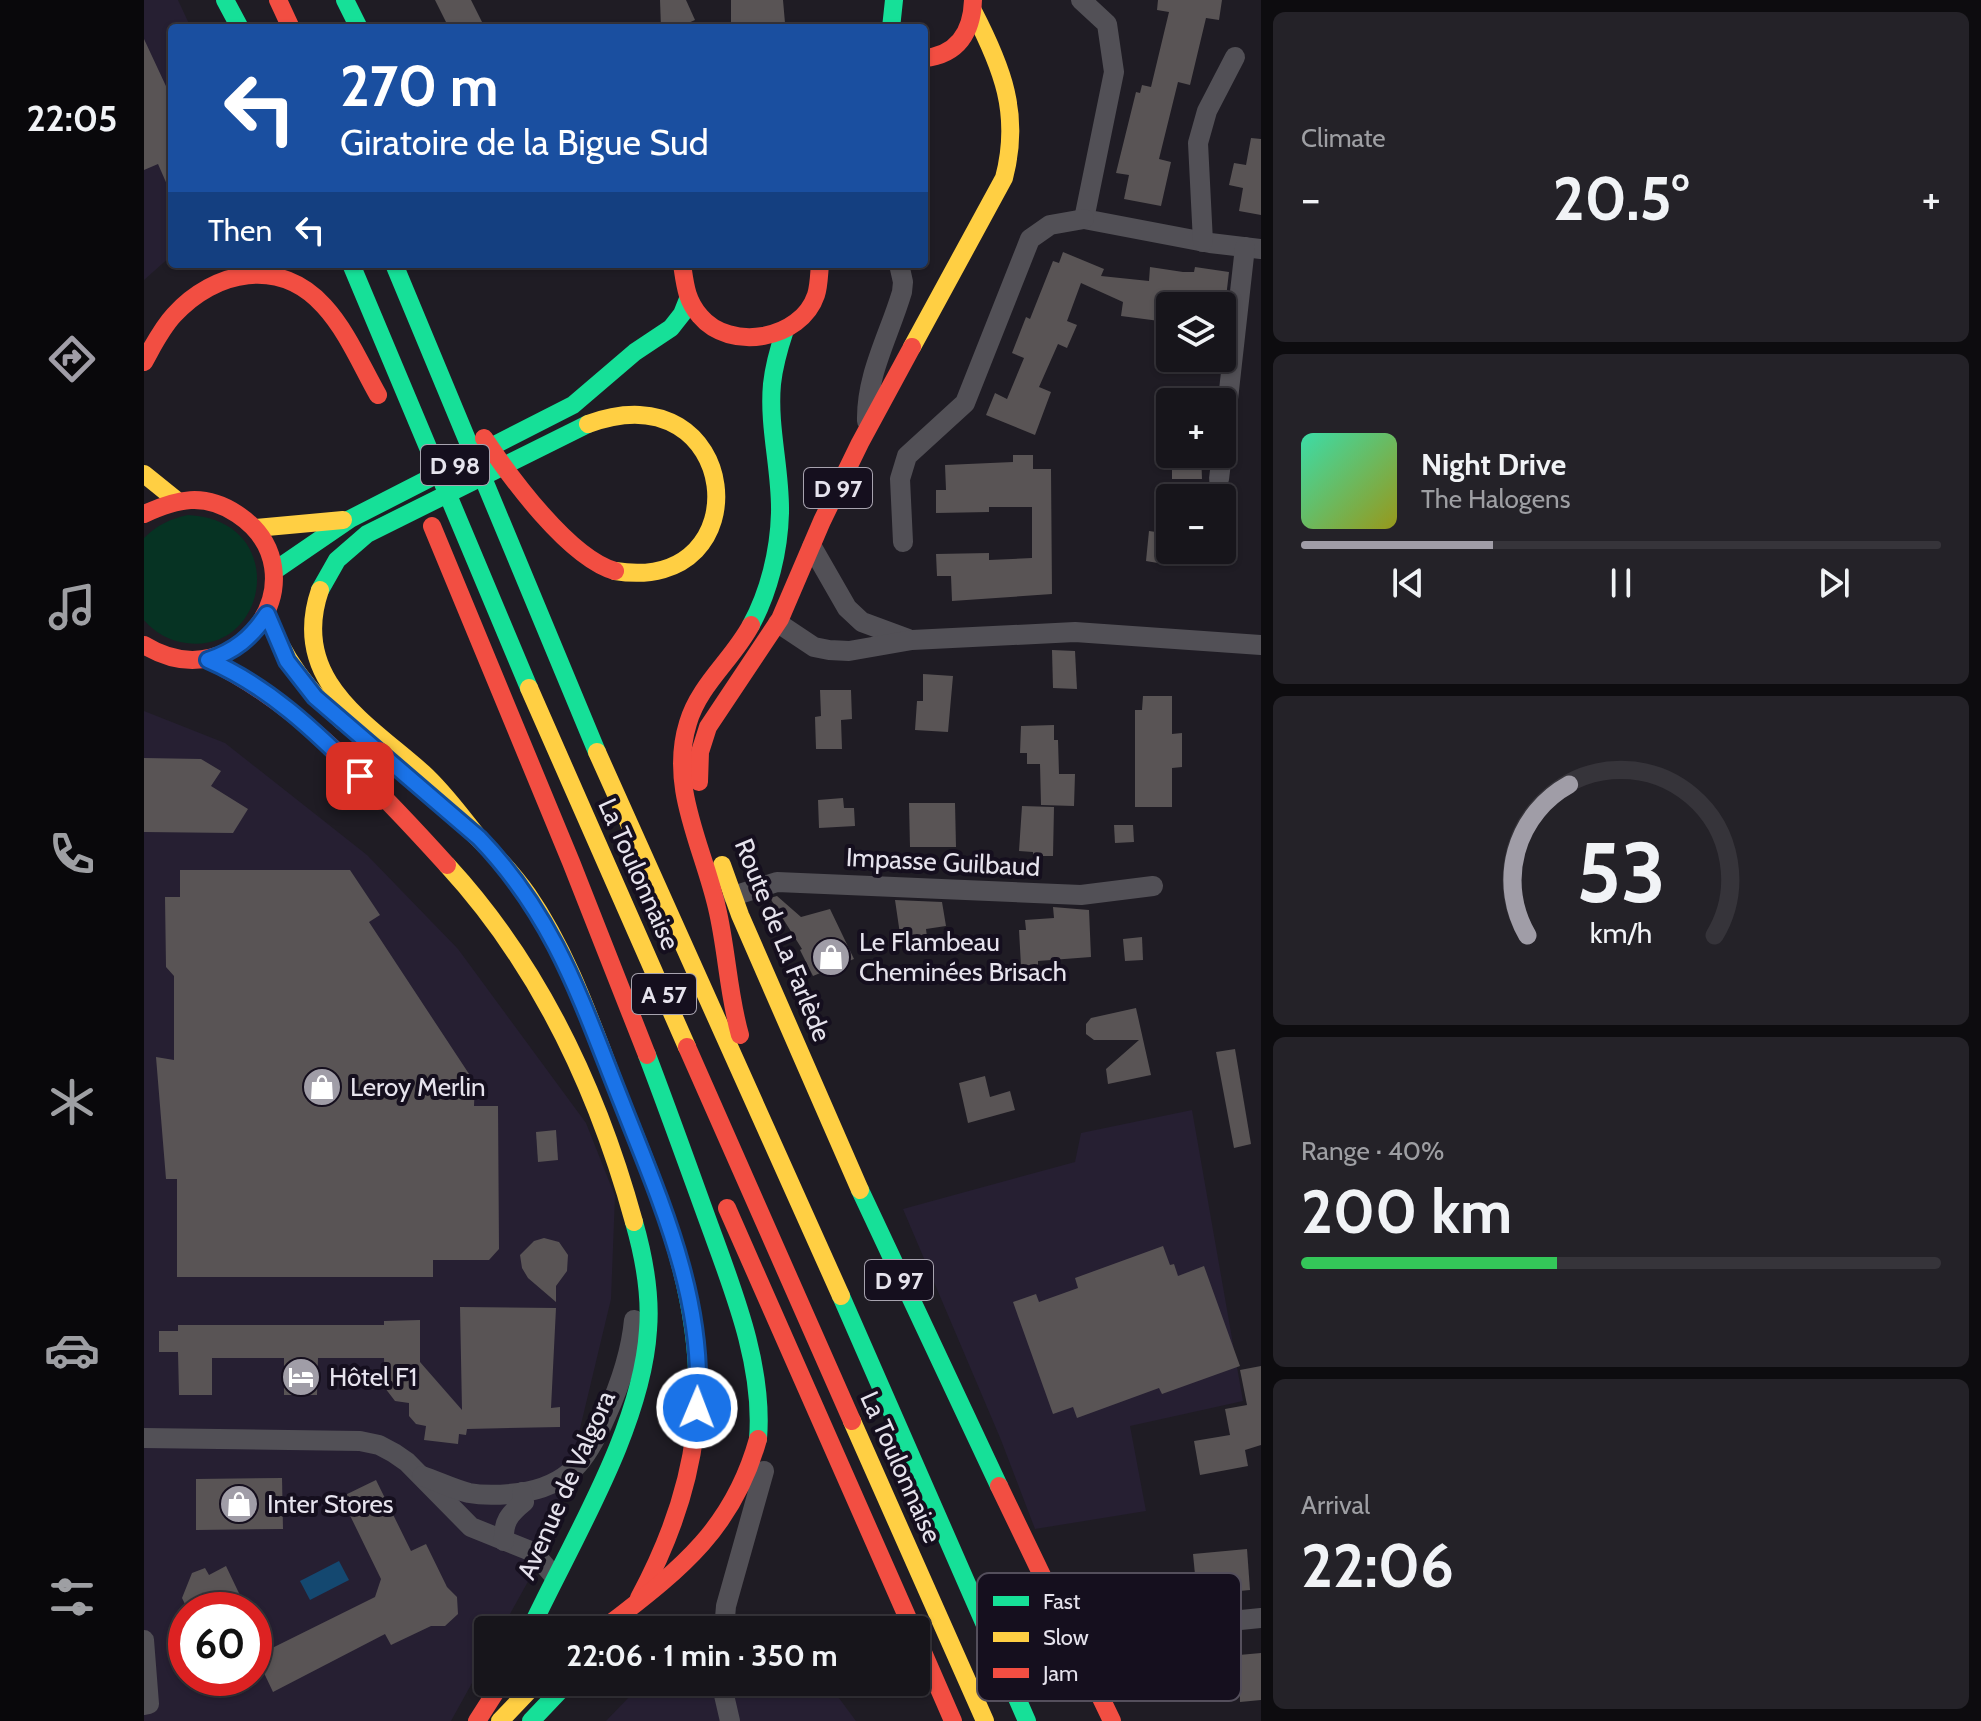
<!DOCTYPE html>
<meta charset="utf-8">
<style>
body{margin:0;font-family:Cabin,sans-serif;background:#242228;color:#f1f3f6;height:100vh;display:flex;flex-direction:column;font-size:30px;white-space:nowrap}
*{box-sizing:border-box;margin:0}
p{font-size:26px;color:#9e9fa3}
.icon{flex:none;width:44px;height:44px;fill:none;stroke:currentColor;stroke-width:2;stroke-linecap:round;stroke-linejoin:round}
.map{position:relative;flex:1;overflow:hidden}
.drawer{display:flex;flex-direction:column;gap:12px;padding:12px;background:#0d0c0f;width:720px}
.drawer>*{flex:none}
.banner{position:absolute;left:24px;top:24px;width:760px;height:244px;border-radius:8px;box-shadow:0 2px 6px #0004,0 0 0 2px #36343a;background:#1a4fa0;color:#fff;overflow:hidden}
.buttons{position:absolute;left:1012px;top:292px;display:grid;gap:16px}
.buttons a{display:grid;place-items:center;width:80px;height:80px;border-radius:8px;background:#17151b;box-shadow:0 2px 6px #0004,0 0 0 2px #36343a;font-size:40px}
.speed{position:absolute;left:24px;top:1592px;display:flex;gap:16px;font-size:40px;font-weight:700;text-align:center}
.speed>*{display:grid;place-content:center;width:104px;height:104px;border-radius:50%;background:#17151b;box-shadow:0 2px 6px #0004,0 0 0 2px #36343a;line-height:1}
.speed .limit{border:12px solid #d22;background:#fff;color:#111}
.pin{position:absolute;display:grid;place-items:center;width:68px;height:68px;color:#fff;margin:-34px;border-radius:16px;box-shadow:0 4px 12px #0006}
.me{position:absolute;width:88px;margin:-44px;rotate:1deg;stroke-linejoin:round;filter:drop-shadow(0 0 6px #0008)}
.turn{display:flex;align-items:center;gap:28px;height:168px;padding:0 40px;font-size:36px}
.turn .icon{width:104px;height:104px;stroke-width:2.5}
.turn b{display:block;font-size:56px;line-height:68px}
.then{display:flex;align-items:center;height:76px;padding:0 40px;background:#0003;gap:16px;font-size:30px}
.big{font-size:60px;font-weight:800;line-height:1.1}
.drawer .widget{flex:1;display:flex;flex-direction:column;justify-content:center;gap:12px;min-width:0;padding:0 28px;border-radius:12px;background:#242228}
.drawer .dial{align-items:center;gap:0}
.dial svg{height:208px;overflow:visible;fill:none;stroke:#36343a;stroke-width:7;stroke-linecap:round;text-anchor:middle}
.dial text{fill:#f1f3f6;stroke:none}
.song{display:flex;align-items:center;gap:24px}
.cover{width:96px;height:96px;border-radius:12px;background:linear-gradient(135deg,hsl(160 70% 55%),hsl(60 70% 35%))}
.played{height:8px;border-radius:4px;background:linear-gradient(90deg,#a09da7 30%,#36343a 30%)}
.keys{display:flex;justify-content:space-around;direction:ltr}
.heat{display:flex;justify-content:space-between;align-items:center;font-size:44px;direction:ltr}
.charge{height:12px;border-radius:6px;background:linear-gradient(90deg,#34c759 40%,#36343a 0)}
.trip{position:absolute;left:330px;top:1616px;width:456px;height:80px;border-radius:8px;background:#17151b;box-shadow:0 2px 6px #0004,0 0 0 2px #36343a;font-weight:800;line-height:80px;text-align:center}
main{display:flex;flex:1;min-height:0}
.tab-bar{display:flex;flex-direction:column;width:144px;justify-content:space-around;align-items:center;background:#09080b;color:#9e9fa3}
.tab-bar .icon{width:56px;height:56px}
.tab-bar .current{color:#a09da7}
.tab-bar b{font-size:36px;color:#f1f3f6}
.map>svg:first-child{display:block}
.built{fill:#261f32;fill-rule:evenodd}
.green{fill:#063323}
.water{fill:#144870}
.building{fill:#595455}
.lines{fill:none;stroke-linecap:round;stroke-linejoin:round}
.street{stroke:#525056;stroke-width:20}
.fast{stroke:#16e098;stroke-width:18}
.slow{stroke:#ffcf43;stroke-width:18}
.jam{stroke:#f24e42;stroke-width:18}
.route-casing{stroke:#114b97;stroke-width:20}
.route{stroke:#1a73e8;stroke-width:14}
.labels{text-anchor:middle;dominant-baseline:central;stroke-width:8;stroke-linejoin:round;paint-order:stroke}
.shield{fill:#150f1e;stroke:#a7a3af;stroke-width:2}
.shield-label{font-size:24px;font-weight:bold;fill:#e6e3ed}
.street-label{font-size:26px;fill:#e6e3ed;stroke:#150f1e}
.poi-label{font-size:26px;fill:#e6e3ed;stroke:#150f1e;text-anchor:start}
.key{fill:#150f1e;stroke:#544f5c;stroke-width:2}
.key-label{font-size:22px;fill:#e6e3ed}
</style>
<main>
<nav class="tab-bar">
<b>22:05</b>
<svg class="icon current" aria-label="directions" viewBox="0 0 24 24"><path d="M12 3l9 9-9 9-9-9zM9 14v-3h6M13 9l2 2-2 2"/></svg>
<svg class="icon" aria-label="music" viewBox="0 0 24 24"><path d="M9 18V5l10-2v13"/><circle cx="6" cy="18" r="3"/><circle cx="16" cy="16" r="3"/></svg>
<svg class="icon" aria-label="phone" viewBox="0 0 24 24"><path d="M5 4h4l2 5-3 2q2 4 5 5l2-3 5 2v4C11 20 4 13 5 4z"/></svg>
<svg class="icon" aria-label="climate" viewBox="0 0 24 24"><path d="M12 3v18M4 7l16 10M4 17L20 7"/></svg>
<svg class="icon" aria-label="car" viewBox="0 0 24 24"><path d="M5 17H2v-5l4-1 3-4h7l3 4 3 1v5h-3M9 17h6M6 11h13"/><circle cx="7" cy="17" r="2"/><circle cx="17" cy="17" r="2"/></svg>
<svg class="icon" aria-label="filters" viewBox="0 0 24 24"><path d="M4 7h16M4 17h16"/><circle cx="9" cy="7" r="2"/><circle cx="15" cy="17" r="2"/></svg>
</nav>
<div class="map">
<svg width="1117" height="1721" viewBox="0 0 1117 1721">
<rect width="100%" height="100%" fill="#1f1c24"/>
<g class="built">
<path d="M 0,0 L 34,0 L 47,28 L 28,28 L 28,255 L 0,280 Z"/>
<path d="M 0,711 L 81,743 L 223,855 L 314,949 L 442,1123 L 471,1196 L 467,1299 L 411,1533 L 357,1630 L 344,1630 L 344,1654 L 307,1721 L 0,1721 ZM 42,1610 L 110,1610 L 110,1678 L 42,1678 Z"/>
<path d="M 1048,1110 L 1099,1401 L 986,1426 L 1002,1511 L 891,1529 L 857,1440 L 759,1209 L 931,1162 L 937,1133 Z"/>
<path d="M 512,1682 L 683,1682 L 712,1721 L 462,1721 L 489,1693 Z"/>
</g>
<path class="green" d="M 44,515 C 147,520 125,655 42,643 C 26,641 11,633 0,620 L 0,538 C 13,525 26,519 44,515 Z"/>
<path class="water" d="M 195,1561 L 205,1580 L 166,1600 L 156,1581 Z"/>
<g class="building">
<path d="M 291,0 L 327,0 L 341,28 L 305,28 Z"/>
<path d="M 516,0 L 542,0 L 551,20 L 533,28 L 517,28 Z"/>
<path d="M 587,0 L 639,0 L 641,23 L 620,24 L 620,28 L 587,28 Z"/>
<path d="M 1014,0 L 1078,0 L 1075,20 L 1062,18 L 1046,85 L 1034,82 L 1015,159 L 1027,162 L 1017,206 L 980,199 L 985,175 L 972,173 L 992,92 L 996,93 L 998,85 L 1007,87 L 1025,12 L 1013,10 Z"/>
<path d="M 0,39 L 28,99 L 28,196 L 14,164 L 0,170 Z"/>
<path d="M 1107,138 L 1117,139 L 1117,215 L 1095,211 L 1099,188 L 1085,185 L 1090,163 L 1102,165 Z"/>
<path d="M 919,252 L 960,269 L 957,276 L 1005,281 L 1006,267 L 1039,272 L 1050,272 L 1051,267 L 1085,272 L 1081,306 L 1025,303 L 1023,322 L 977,316 L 979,302 L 937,283 L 923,321 L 933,325 L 923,348 L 914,344 L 895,387 L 907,392 L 891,435 L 842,415 L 851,393 L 863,399 L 880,358 L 868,353 L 882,317 L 886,319 L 909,261 L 915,263 Z"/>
<path d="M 1028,454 L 1057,454 L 1058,479 L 1028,479 Z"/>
<path d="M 869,455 L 889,455 L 889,469 L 907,469 L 908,594 L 808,601 L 807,576 L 793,576 L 792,554 L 845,553 L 845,560 L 888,558 L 888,507 L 845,507 L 845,512 L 792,513 L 792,490 L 802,490 L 801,465 L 869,462 Z"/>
<path d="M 1005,531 L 1026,534 L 1026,565 L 1002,561 Z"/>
<path d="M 908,650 L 931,651 L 933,689 L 909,688 Z"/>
<path d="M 779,674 L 809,676 L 804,732 L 771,730 L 773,701 L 779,701 Z"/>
<path d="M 676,690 L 707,690 L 708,719 L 697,720 L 698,749 L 672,749 L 671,717 L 677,716 Z"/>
<path d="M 999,696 L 1028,696 L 1028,734 L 1038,733 L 1038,767 L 1028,768 L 1028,807 L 991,807 L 991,710 L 998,710 Z"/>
<path d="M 910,725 L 910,740 L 914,740 L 915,774 L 931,774 L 930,806 L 897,805 L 896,764 L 883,764 L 883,753 L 876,753 L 877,726 Z"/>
<path d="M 0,758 L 57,759 L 77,771 L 67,786 L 104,809 L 89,833 L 0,832 Z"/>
<path d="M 699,798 L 700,808 L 710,808 L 711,826 L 675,828 L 674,800 Z"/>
<path d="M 765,803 L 811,803 L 812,847 L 766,847 Z"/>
<path d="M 878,806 L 910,807 L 909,856 L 889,856 L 889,852 L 875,851 Z"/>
<path d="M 970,825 L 989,825 L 990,842 L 971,843 Z"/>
<path d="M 36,870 L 206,870 L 236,915 L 225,922 L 331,1083 L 330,1106 L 354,1106 L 355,1249 L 345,1260 L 289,1260 L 289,1277 L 33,1277 L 33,1179 L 22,1179 L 12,1057 L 30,1060 L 30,976 L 22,967 L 21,897 L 36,897 Z"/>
<path d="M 633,896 L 657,917 L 686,909 L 710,959 L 669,976 L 656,950 L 658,949 L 626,898 Z"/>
<path d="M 751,900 L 798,902 L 802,926 L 782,929 L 783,937 L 757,941 Z"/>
<path d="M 909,907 L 945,910 L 947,957 L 894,961 L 894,967 L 877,966 L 875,930 L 882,930 L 881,920 L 910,918 Z"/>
<path d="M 998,937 L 999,960 L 981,961 L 979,939 Z"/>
<path d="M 992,1008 L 1007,1075 L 964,1084 L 962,1069 L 995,1040 L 950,1040 L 942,1034 L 942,1024 L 947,1018 Z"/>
<path d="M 1091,1049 L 1107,1144 L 1090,1148 L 1072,1052 Z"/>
<path d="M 841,1076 L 846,1097 L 866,1091 L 871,1110 L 824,1123 L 815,1083 Z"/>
<path d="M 412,1130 L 414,1160 L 394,1162 L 392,1132 Z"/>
<path d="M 400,1238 L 415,1242 L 424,1255 L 423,1271 L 412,1286 L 412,1302 L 384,1278 L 378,1268 L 376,1255 L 390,1241 Z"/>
<path d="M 1019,1246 L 1026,1265 L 1030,1264 L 1034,1276 L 1060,1266 L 1096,1366 L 1018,1394 L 1015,1388 L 933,1418 L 929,1407 L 909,1414 L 869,1302 L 892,1294 L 895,1302 L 934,1288 L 931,1278 Z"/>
<path d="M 316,1307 L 412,1308 L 407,1408 L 416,1407 L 416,1427 L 323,1429 L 322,1435 L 315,1434 L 314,1444 L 280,1440 L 282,1426 L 272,1424 L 265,1416 L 265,1403 L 251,1401 L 241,1388 L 240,1358 L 174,1358 L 173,1395 L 140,1395 L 140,1358 L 68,1358 L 68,1395 L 35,1395 L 34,1352 L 15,1352 L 15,1331 L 34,1331 L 34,1325 L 240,1325 L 240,1321 L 276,1320 L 276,1362 L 318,1410 Z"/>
<path d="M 1117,1366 L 1117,1445 L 1101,1450 L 1104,1466 L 1056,1475 L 1050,1441 L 1086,1435 L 1081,1409 L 1103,1405 L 1096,1370 Z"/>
<path d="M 138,1478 L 139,1529 L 52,1530 L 52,1479 Z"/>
<path d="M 232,1480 L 267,1551 L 282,1544 L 303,1587 L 313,1597 L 314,1614 L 301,1626 L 287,1626 L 247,1645 L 241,1634 L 129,1692 L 112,1656 L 231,1597 L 237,1579 L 197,1497 Z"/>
<path d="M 1103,1549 L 1106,1590 L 1053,1595 L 1049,1554 Z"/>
<path d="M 82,1566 L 103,1610 L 44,1610 L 38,1598 L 48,1573 L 61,1568 L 65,1575 Z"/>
<path d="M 1117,1653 L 1117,1700 L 1096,1702 L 1095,1655 Z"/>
</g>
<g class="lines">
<g class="street">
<path d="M 937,0 L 963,24 L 970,72 L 940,219 L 1066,243 L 1117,249"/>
<path d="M 1059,242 L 1054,143 L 1063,111 L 1091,57"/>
<path d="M 723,421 C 722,375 745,336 758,292 L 759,282 L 755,264"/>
<path d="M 1078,453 L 1101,247"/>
<path d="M 1075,479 L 1078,454"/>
<path d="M 759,542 L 756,479 L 763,456 L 821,403 L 886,239 L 906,225 L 940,219"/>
<path d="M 668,547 L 703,608 L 718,622 L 764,639"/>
<path d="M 634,623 L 670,647 L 685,650 L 705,651 L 768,640 L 931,632 L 1117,645"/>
<path d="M 589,896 L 633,882 L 937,895 L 1009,886"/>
<path d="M 0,1438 L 216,1441 L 235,1445 L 250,1453 L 263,1462 L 327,1527 L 389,1552 L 410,1576"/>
<path d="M 278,1476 C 293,1481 309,1489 325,1493 C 341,1496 358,1495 375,1493 C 425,1486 443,1460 462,1416 C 476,1385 487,1353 490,1320"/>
<path d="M 360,1541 C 359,1522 365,1514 380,1502 L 378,1492"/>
<path d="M 580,1630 L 582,1606 L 620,1471"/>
<path d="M 928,1637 L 1117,1618"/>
<path d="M 0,1640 L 5,1704 L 0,1705"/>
<path d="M 577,1682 L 586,1721"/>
</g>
<g class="fast">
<path d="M 81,0 L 96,28"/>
<path d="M 201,0 L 215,28"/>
<path d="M 747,28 L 750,0"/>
<path d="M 207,264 L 385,688"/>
<path d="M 250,264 L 453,752"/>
<path d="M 130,571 L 206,519 L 429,405 L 491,352 L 527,328 L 538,314 L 544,299"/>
<path d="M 176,590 L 193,560 L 223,534 L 444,424"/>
<path d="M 607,625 C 625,592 635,551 636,513 C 637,470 624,427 628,384 C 630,365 635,348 641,330"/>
<path d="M 503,1055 C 524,1110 544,1166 564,1221 C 589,1290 620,1365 614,1439"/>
<path d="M 483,1115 C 524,1216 564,1319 551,1431"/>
<path d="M 716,1190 L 855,1486"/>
<path d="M 697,1296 L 883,1721"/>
<path d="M 386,1630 C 427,1542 498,1428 504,1330 C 507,1294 500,1257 490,1222"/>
<path d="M 387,1721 L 424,1682"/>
</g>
<g class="slow">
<path d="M 768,347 L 860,178 C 877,114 858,67 829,11"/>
<path d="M 444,424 C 598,367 621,595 471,571"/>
<path d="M 0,474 L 31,499"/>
<path d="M 112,528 L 199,520"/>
<path d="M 176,590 C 145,680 223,723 279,773 C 300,792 317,816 335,838"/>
<path d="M 123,614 C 139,658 164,691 199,722"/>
<path d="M 385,688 L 543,1047"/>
<path d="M 453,752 L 697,1296"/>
<path d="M 317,822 C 341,844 365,868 384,895 C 429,960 453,1041 483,1115"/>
<path d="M 303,865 C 395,965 454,1091 490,1222"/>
<path d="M 578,865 L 596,915 L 716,1190"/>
<path d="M 708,1421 L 841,1721"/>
<path d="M 356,1721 L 393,1682"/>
</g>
<g class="jam">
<path d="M 134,0 L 147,28"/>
<path d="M 780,58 C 814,55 828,32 829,0"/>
<path d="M 538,264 C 541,284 542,300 556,316 C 586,352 657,340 672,295 C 675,286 675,274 676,264"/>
<path d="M 0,362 C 9,346 17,329 30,315 C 71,270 136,257 180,306 C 203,331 217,365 234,395"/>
<path d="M 340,438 C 366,477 425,558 471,571"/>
<path d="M 0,514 C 33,499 60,492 93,514 C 181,572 96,704 0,645"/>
<path d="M 288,526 L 427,862 L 503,1055"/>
<path d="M 64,660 C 153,702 237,792 303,865"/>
<path d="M 555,782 L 556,752 L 564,727 L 636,619 L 678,521 L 716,443 L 768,347"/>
<path d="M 596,1035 C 584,993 583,950 573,908 C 559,846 524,787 544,723 C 555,685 589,659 607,625"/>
<path d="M 543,1047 L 708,1421"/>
<path d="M 583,1208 L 769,1630"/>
<path d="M 855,1486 L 968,1721"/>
<path d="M 495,1598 C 523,1546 544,1491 551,1431"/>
<path d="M 458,1630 C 531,1573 588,1533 614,1439"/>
<path d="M 772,1636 L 809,1721"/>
<path d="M 333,1721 L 358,1682"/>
</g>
</g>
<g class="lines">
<defs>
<path id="route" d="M 216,776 C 170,730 124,686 64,660 C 91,651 107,638 123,614 L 143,661 L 171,697 L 335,838 C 412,918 438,1003 478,1103 C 516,1200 562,1301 553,1408"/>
</defs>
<use href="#route" class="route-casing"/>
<use href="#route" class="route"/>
</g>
<defs>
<symbol id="shop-disc" viewBox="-11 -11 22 22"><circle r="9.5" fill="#a09da7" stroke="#150f1e"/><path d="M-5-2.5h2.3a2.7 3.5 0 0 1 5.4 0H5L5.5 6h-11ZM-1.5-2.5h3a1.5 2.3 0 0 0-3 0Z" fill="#fff"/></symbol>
<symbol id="hotel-disc" viewBox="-11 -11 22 22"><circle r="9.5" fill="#a09da7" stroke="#150f1e"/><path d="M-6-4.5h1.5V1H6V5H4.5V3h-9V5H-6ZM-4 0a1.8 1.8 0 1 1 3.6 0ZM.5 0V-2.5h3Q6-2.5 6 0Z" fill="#fff"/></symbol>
</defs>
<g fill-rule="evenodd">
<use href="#shop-disc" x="665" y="935" width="44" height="44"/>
<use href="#shop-disc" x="156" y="1065" width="44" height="44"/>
<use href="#hotel-disc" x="135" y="1355" width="44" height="44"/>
<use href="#shop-disc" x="73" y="1482" width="44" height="44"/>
</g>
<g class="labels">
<g class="shield">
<rect x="277" y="445" width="68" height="40" rx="6"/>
<rect x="660" y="468" width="68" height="40" rx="6"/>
<rect x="488" y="974" width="64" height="40" rx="6"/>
<rect x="721" y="1260" width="68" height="40" rx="6"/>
</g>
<g class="shield-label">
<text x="311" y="465">D 98</text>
<text x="694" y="488">D 97</text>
<text x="520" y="994">A 57</text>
<text x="755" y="1280">D 97</text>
</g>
<g class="street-label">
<text transform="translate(799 862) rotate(3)">Impasse Guilbaud</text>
<text transform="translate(495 874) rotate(66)">La Toulonnaise</text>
<text transform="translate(639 940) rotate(68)">Route de La Farlède</text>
<text transform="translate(757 1467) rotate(66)">La Toulonnaise</text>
<text transform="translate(422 1485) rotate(-66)">Avenue de Valgora</text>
</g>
<g class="poi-label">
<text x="715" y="942">Le Flambeau<tspan x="715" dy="30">Cheminées Brisach</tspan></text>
<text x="206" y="1087">Leroy Merlin</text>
<text x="185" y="1377">Hôtel F1</text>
<text x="123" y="1504">Inter Stores</text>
</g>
</g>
<rect x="833" y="1573" width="264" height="128" rx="12" class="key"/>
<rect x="849" y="1596" width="36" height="10" fill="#16e098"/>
<rect x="849" y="1632" width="36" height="10" fill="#ffcf43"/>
<rect x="849" y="1668" width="36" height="10" fill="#f24e42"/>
<g class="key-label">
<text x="899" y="1609">Fast</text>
<text x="899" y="1645">Slow</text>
<text x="899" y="1681">Jam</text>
</g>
</svg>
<div class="buttons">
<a><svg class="icon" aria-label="layers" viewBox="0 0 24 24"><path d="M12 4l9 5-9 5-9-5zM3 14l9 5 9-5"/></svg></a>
<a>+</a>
<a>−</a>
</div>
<div class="speed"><div class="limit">60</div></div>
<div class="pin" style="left:216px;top:776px;background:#d93025"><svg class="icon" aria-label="arrive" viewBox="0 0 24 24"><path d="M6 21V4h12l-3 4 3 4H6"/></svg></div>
<svg class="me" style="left:553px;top:1408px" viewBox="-20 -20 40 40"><circle r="17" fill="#1a73e8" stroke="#fff" stroke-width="3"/><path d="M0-11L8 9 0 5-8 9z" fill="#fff"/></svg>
<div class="trip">22:06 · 1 min · 350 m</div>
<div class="banner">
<div class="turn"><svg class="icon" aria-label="left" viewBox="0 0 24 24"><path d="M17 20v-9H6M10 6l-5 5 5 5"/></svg><div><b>270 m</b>Giratoire de la Bigue Sud</div></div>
<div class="then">Then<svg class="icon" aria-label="left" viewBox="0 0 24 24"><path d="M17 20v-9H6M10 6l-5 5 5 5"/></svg></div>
</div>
</div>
<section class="drawer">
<div class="widget"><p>Climate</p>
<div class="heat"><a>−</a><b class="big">20.5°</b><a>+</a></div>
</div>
<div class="widget">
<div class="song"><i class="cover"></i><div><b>Night Drive</b><p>The Halogens</p></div></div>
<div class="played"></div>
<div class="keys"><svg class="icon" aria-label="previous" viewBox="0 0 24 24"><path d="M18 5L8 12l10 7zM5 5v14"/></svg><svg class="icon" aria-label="pause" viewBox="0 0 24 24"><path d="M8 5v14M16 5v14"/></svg><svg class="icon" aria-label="next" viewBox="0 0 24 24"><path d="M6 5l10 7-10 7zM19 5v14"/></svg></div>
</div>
<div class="widget dial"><svg viewBox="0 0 100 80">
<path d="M14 69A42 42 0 1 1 86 69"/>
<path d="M14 69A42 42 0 0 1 30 11" stroke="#a09da7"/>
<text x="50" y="56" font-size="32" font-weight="700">53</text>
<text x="50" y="72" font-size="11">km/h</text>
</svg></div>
<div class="widget"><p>Range · 40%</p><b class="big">200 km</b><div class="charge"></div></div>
<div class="widget"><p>Arrival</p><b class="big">22:06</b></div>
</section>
</main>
